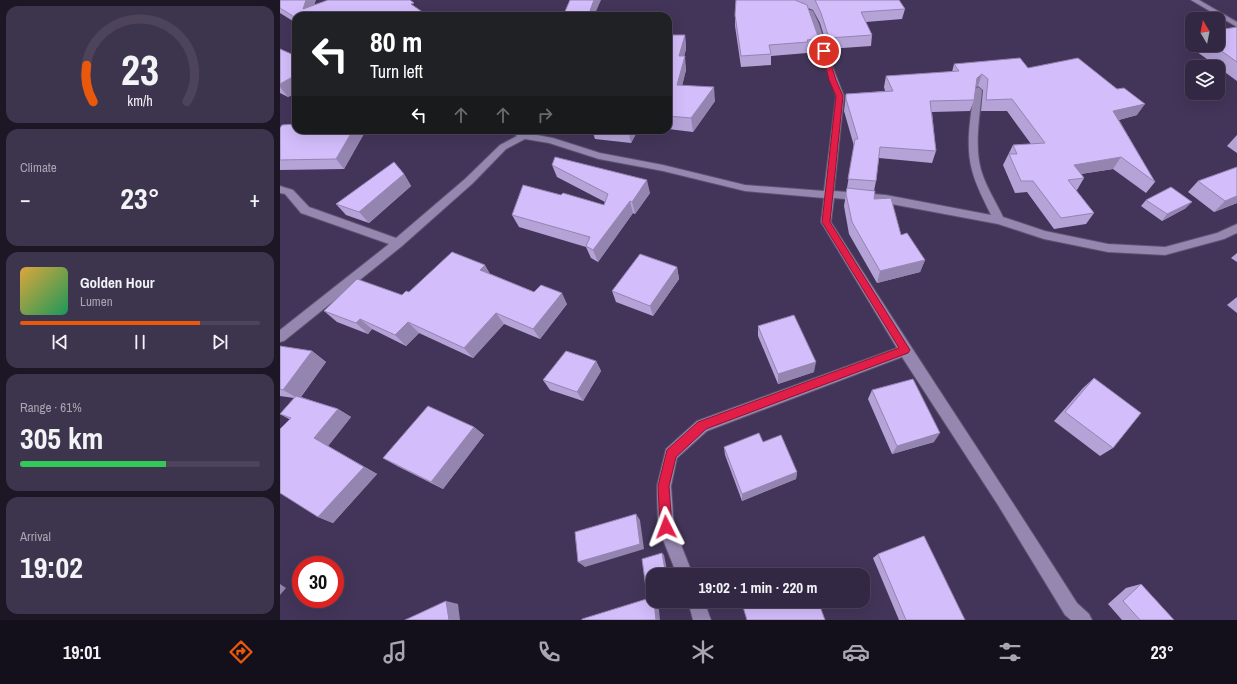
<!DOCTYPE html>
<meta charset="utf-8">
<style>
body{margin:0;font-family:"Archivo Narrow",sans-serif;background:#3d344e;color:#f1f3f6;height:100vh;display:flex;flex-direction:column;font-size:15px;white-space:nowrap}
*{box-sizing:border-box;margin:0}
p{font-size:13px;color:#a8a6b2}
.icon{flex:none;width:22px;height:22px;fill:none;stroke:currentColor;stroke-width:2;stroke-linecap:round;stroke-linejoin:round}
.map{position:relative;flex:1;overflow:hidden}
.details{display:flex;flex-direction:column;gap:6px;padding:6px;background:#1c1625;width:280px}
.details>*{flex:none}
.hud{position:absolute;left:12px;top:12px;width:380px;height:122px;border-radius:12px;box-shadow:0 4px 16px #0002,0 0 0 1px #4d445c;background:#202124;color:#fff;overflow:hidden}
.needle{width:26px;rotate:350deg}
.buttons{position:absolute;left:905px;top:12px;display:grid;gap:8px}
.buttons a{display:grid;place-items:center;width:40px;height:40px;border-radius:8px;background:#322843;box-shadow:0 4px 16px #0002,0 0 0 1px #4d445c;font-size:20px}
.speed{position:absolute;left:12px;top:556px;display:flex;gap:8px;font-size:20px;font-weight:700;text-align:center}
.speed>*{display:grid;place-content:center;width:52px;height:52px;border-radius:50%;background:#322843;box-shadow:0 4px 16px #0002,0 0 0 1px #4d445c;line-height:1}
.speed .limit{border:6px solid #d22;background:#fff;color:#111}
.pin{position:absolute;display:grid;place-items:center;width:34px;height:34px;color:#fff;margin:-17px;border:2px solid #fff;border-radius:50%;box-shadow:0 1px 4px #0007}
.me{position:absolute;width:44px;margin:-22px;rotate:357deg;stroke-linejoin:round;filter:drop-shadow(0 0 3px #0008)}
.turn{display:flex;align-items:center;gap:14px;height:84px;padding:0 12px;font-size:18px}
.turn .icon{width:52px;height:52px;stroke-width:2.5}
.turn b{display:block;font-size:28px;line-height:34px}
.lanes{display:flex;align-items:center;height:38px;padding:0 12px;background:#0003;justify-content:center;gap:20px;direction:ltr}
.lanes .off{opacity:.35}
.big{font-size:30px;font-weight:700;line-height:1.1}
.details .widget{flex:1;display:flex;flex-direction:column;justify-content:center;gap:6px;min-width:0;padding:0 14px;border-radius:12px;background:#3d344e}
.details .dial{align-items:center;gap:0}
.dial svg{height:104px;overflow:visible;fill:none;stroke:#4d445c;stroke-width:7;stroke-linecap:round;text-anchor:middle}
.dial text{fill:#f1f3f6;stroke:none}
.song{display:flex;align-items:center;gap:12px}
.cover{width:48px;height:48px;border-radius:6px;background:linear-gradient(135deg,hsl(40 70% 55%),hsl(150 70% 35%))}
.played{height:4px;border-radius:2px;background:linear-gradient(90deg,#ea580c 75%,#4d445c 75%)}
.keys{display:flex;justify-content:space-around;direction:ltr}
.heat{display:flex;justify-content:space-between;align-items:center;font-size:22px;direction:ltr}
.charge{height:6px;border-radius:3px;background:linear-gradient(90deg,#34c759 61%,#4d445c 0)}
.trip{position:absolute;left:366px;top:568px;width:224px;height:40px;border-radius:12px;background:#322843;box-shadow:0 4px 16px #0002,0 0 0 1px #4d445c;font-weight:700;line-height:40px;text-align:center}
.tabs{display:flex;height:64px;justify-content:space-around;align-items:center;background:#14101b;color:#a8a6b2}
.tabs .icon{width:28px;height:28px}
.tabs .selected{color:#ea580c}
.tabs b{font-size:18px;color:#f1f3f6}
main{display:flex;flex:1;min-height:0}
.map>svg:first-child{display:block}
.lines{fill:none;stroke-linecap:round;stroke-linejoin:round}
.minor-casing{stroke:#5d526f;stroke-width:2}
.minor{fill:#9587b0;fill-rule:evenodd}
.wall{fill:#b5a3d8}
.shaded-wall{fill:#9484b0}
.building{fill:#d3bdfb;stroke:#9484b0}
.route{fill:#e11d48;stroke:#92132f}
</style>
<main>
<section class="details">
<div class="widget dial"><svg viewBox="0 0 100 80">
<path d="M14 69A42 42 0 1 1 86 69"/>
<path d="M14 69A42 42 0 0 1 9 41" stroke="#ea580c"/>
<text x="50" y="56" font-size="32" font-weight="700">23</text>
<text x="50" y="72" font-size="11">km/h</text>
</svg></div>
<div class="widget"><p>Climate</p>
<div class="heat"><a>−</a><b class="big">23°</b><a>+</a></div>
</div>
<div class="widget">
<div class="song"><i class="cover"></i><div><b>Golden Hour</b><p>Lumen</p></div></div>
<div class="played"></div>
<div class="keys"><svg class="icon" aria-label="previous" viewBox="0 0 24 24"><path d="M18 5L8 12l10 7zM5 5v14"/></svg><svg class="icon" aria-label="pause" viewBox="0 0 24 24"><path d="M8 5v14M16 5v14"/></svg><svg class="icon" aria-label="next" viewBox="0 0 24 24"><path d="M6 5l10 7-10 7zM19 5v14"/></svg></div>
</div>
<div class="widget"><p>Range · 61%</p><b class="big">305 km</b><div class="charge"></div></div>
<div class="widget"><p>Arrival</p><b class="big">19:02</b></div>
</section>
<div class="map">
<svg width="957" height="620" viewBox="0 0 957 620">
<rect width="100%" height="100%" fill="#433559"/>
<g class="lines">
<defs>
<g id="minor">
<path d="M 492,0 L 501,0 L 533,11 L 539,24 L 551,63 L 564,96 L 554,191 L 606,195 L 711,215 C 704,200 696,186 692,170 C 685,144 691,116 694,90 L 698,87 L 702,90 C 700,116 694,144 701,170 C 706,187 716,202 723,217 L 765,231 L 828,244 L 885,247 L 937,233 L 957,224 L 957,233 L 944,239 L 885,255 L 828,252 L 764,239 L 718,224 L 606,203 L 554,198 L 551,222 C 632,350 716,475 797,603 L 809,614 L 812,620 L 791,620 L 785,615 L 718,505 L 622,357 L 427,431 L 397,458 L 391,486 L 394,527 L 413,575 L 397,575 L 378,527 L 377,486 L 386,449 L 417,421 L 617,348 L 541,222 L 544,198 L 465,191 L 383,171 L 319,159 L 269,143 L 245,139 L 226,149 L 193,183 L 122,246 L 4,341 L 0,342 L 0,330 L 109,244 L 21,213 L 5,194 L 0,193 L 0,186 L 13,190 L 29,207 L 116,238 L 185,179 L 220,145 L 237,136 L 229,130 L 241,130 L 246,133 L 273,138 L 320,153 L 383,165 L 465,185 L 544,191 L 556,96 L 527,14 Z"/>
<path d="M 911,0 L 919,0 L 957,22 L 957,27 Z"/>
<path d="M 408,601 L 424,601 L 431,620 L 413,620 Z"/>
</g>
</defs>
<use href="#minor" class="minor-casing"/>
<use href="#minor" class="minor"/>
</g>
<g class="wall">
<path d="M 0,0 L 34,5 L 136,7 L 16,16 L 16,23 L 0,13 Z"/>
<path d="M 456,0 L 619,0 L 625,9 L 622,19 L 586,22 L 592,35 L 591,46 L 548,49 L 540,23 L 533,10 L 528,8 L 539,39 L 538,50 L 527,50 L 527,53 L 491,56 L 491,65 L 461,67 L 455,26 L 455,15 Z"/>
<path d="M 957,27 L 957,81 L 909,46 L 912,41 L 912,45 L 938,45 Z"/>
<path d="M 388,35 L 405,35 L 406,49 L 404,56 L 406,70 L 402,85 L 435,101 L 413,132 L 388,129 Z"/>
<path d="M 0,49 L 16,56 L 16,93 L 8,97 L 0,93 Z"/>
<path d="M 674,64 L 748,68 L 857,115 L 839,120 L 875,182 L 866,193 L 833,169 L 801,174 L 804,178 L 797,190 L 796,190 L 814,213 L 806,224 L 774,229 L 747,192 L 735,193 L 723,165 L 733,145 L 751,144 L 727,111 L 701,111 L 703,90 L 698,86 L 696,87 L 694,100 L 690,111 L 652,112 L 656,151 L 652,163 L 599,158 L 596,181 L 594,191 L 594,199 L 621,235 L 645,260 L 640,272 L 597,283 L 569,234 L 564,206 L 574,146 L 564,111 L 566,94 L 605,91 L 604,87 L 606,76 L 672,72 Z"/>
<path d="M 0,128 L 16,130 L 86,130 L 64,169 L 0,170 Z"/>
<path d="M 312,130 L 358,130 L 351,143 L 315,139 Z"/>
<path d="M 957,135 L 957,153 L 947,146 Z"/>
<path d="M 272,165 L 370,193 L 355,214 L 353,213 L 318,262 L 311,258 L 306,247 L 239,227 L 232,215 L 281,195 L 324,205 L 325,202 L 277,177 Z"/>
<path d="M 124,174 L 131,186 L 89,223 L 66,215 L 56,204 Z"/>
<path d="M 918,181 L 957,203 L 934,212 L 908,192 Z"/>
<path d="M 866,200 L 906,208 L 882,221 L 861,206 Z"/>
<path d="M 957,253 L 957,262 L 951,258 Z"/>
<path d="M 397,267 L 399,279 L 373,316 L 336,302 L 332,291 Z"/>
<path d="M 211,274 L 254,292 L 287,304 L 260,339 L 224,324 L 193,358 L 139,333 L 126,346 L 92,329 L 88,334 L 57,322 L 44,311 L 122,295 L 129,292 Z"/>
<path d="M 957,297 L 957,313 L 947,305 Z"/>
<path d="M 478,326 L 534,372 L 498,384 L 478,336 Z"/>
<path d="M 0,346 L 32,351 L 46,362 L 21,397 L 58,409 L 71,417 L 48,446 L 97,474 L 53,523 L 38,517 L 9,419 L 0,414 L 14,398 L 0,396 Z"/>
<path d="M 316,361 L 321,371 L 303,401 L 270,390 L 263,380 Z"/>
<path d="M 814,378 L 833,448 L 820,456 L 774,421 L 803,388 Z"/>
<path d="M 592,390 L 654,442 L 612,454 L 588,399 Z"/>
<path d="M 194,427 L 204,435 L 163,489 L 117,466 L 103,458 Z"/>
<path d="M 483,442 L 517,472 L 516,479 L 462,501 L 445,455 L 444,447 Z"/>
<path d="M 598,554 L 685,620 L 619,620 L 593,558 Z"/>
<path d="M 861,584 L 894,620 L 842,620 L 828,604 L 846,588 Z"/>
</g>
<g class="shaded-wall">
<path d="M 26,0 L 36,0 L 31,16 L 23,9 Z"/>
<path d="M 314,0 L 321,0 L 314,16 L 308,16 Z"/>
<path d="M 405,35 L 406,49 L 402,65 L 405,56 L 406,70 L 399,99 L 397,85 L 399,56 Z"/>
<path d="M 702,74 L 698,86 L 693,90 L 697,78 Z"/>
<path d="M 16,75 L 16,93 L 8,97 L 0,87 L 0,84 Z"/>
<path d="M 434,87 L 435,101 L 413,132 L 411,118 Z"/>
<path d="M 865,104 L 857,115 L 826,123 L 833,111 Z"/>
<path d="M 73,130 L 86,130 L 64,169 L 56,159 Z"/>
<path d="M 348,130 L 358,130 L 351,143 Z"/>
<path d="M 841,157 L 833,169 L 787,176 L 794,165 Z"/>
<path d="M 124,174 L 131,186 L 89,223 L 79,212 Z"/>
<path d="M 367,180 L 370,193 L 355,214 L 352,202 Z"/>
<path d="M 957,196 L 957,203 L 934,212 L 945,201 Z"/>
<path d="M 350,201 L 353,213 L 318,262 L 313,250 Z"/>
<path d="M 912,202 L 906,208 L 882,221 L 887,214 Z"/>
<path d="M 645,260 L 640,272 L 597,283 L 600,271 Z"/>
<path d="M 205,265 L 212,277 L 200,270 Z"/>
<path d="M 397,267 L 399,279 L 373,316 L 370,306 Z"/>
<path d="M 282,293 L 287,304 L 260,339 L 253,329 Z"/>
<path d="M 216,313 L 224,324 L 193,358 L 184,348 Z"/>
<path d="M 80,319 L 92,329 L 88,334 L 76,323 Z"/>
<path d="M 128,322 L 139,333 L 126,346 L 115,335 Z"/>
<path d="M 32,351 L 46,362 L 19,399 L 3,390 Z"/>
<path d="M 316,361 L 321,371 L 303,401 L 297,392 Z"/>
<path d="M 536,362 L 534,372 L 498,384 L 498,374 Z"/>
<path d="M 58,409 L 71,417 L 48,446 L 97,474 L 53,523 L 38,517 L 34,438 Z"/>
<path d="M 194,427 L 204,435 L 163,489 L 151,482 Z"/>
<path d="M 660,433 L 654,442 L 612,454 L 617,446 Z"/>
<path d="M 517,472 L 516,479 L 462,501 L 462,494 Z"/>
<path d="M 356,514 L 360,520 L 364,549 L 305,567 L 298,562 Z"/>
<path d="M 382,553 L 384,555 L 388,575 L 386,575 Z"/>
<path d="M 0,584 L 6,588 L 0,595 Z"/>
<path d="M 373,585 L 373,588 L 368,589 L 366,588 Z"/>
<path d="M 166,601 L 178,604 L 180,620 L 169,620 Z"/>
<path d="M 374,601 L 378,601 L 380,620 L 376,620 Z"/>
</g>
<g class="building">
<path d="M 0,0 L 26,0 L 23,9 L 48,0 L 130,0 L 134,3 L 131,4 L 148,16 L 16,16 L 16,18 L 0,8 Z"/>
<path d="M 290,0 L 314,0 L 308,16 L 283,16 Z"/>
<path d="M 456,0 L 515,0 L 527,5 L 539,39 L 527,40 L 528,42 L 489,45 L 491,54 L 461,56 L 455,15 Z"/>
<path d="M 535,0 L 619,0 L 625,9 L 581,12 L 592,35 L 549,38 L 541,13 Z"/>
<path d="M 957,27 L 957,62 L 933,45 L 938,45 L 938,30 Z"/>
<path d="M 388,35 L 405,35 L 399,56 L 405,56 L 397,85 L 434,87 L 411,118 L 388,116 Z"/>
<path d="M 0,49 L 16,56 L 16,75 L 0,84 Z"/>
<path d="M 740,58 L 748,68 L 798,58 L 837,89 L 844,88 L 865,104 L 833,111 L 875,182 L 841,157 L 794,165 L 804,178 L 788,180 L 814,213 L 781,218 L 753,181 L 741,181 L 729,154 L 737,154 L 733,145 L 765,143 L 732,99 L 706,100 L 708,79 L 702,74 L 697,78 L 694,100 L 650,101 L 656,151 L 600,147 L 596,181 L 568,179 L 575,139 L 578,139 L 566,99 L 566,94 L 613,91 L 606,76 L 679,71 L 674,64 Z"/>
<path d="M 16,124 L 16,130 L 73,130 L 56,159 L 0,160 L 0,128 L 2,125 Z"/>
<path d="M 275,157 L 367,180 L 352,202 L 350,201 L 313,250 L 306,246 L 310,237 L 232,215 L 243,185 L 281,195 L 283,193 L 324,205 L 328,194 L 272,165 Z"/>
<path d="M 114,162 L 124,174 L 79,212 L 56,204 Z"/>
<path d="M 957,167 L 957,196 L 945,201 L 918,181 Z"/>
<path d="M 891,187 L 912,202 L 887,214 L 866,200 Z"/>
<path d="M 567,188 L 595,191 L 594,199 L 611,198 L 621,235 L 627,233 L 645,260 L 600,271 L 572,222 L 566,194 Z"/>
<path d="M 172,252 L 205,265 L 200,270 L 254,292 L 261,285 L 282,293 L 253,329 L 216,313 L 184,348 L 128,322 L 115,335 L 80,319 L 76,323 L 44,311 L 77,279 L 122,295 L 126,291 L 129,292 Z"/>
<path d="M 360,254 L 397,267 L 370,306 L 332,291 Z"/>
<path d="M 514,315 L 536,362 L 498,374 L 478,326 Z"/>
<path d="M 0,346 L 32,351 L 3,390 L 0,389 Z"/>
<path d="M 286,351 L 316,361 L 297,392 L 263,380 Z"/>
<path d="M 814,378 L 861,413 L 833,448 L 785,412 Z"/>
<path d="M 633,379 L 660,433 L 617,446 L 592,390 Z"/>
<path d="M 16,396 L 58,409 L 34,438 L 84,467 L 38,517 L 0,493 L 0,429 L 11,418 L 0,414 Z"/>
<path d="M 148,406 L 194,427 L 151,482 L 103,458 Z"/>
<path d="M 479,433 L 483,442 L 501,435 L 517,472 L 462,494 L 444,447 Z"/>
<path d="M 356,514 L 360,544 L 298,562 L 295,532 Z"/>
<path d="M 644,536 L 685,620 L 626,620 L 598,554 Z"/>
<path d="M 382,553 L 386,575 L 373,575 L 373,585 L 366,588 L 362,559 Z"/>
<path d="M 861,584 L 894,620 L 860,620 L 843,601 Z"/>
<path d="M 373,597 L 373,601 L 374,601 L 376,620 L 302,620 L 302,619 Z"/>
<path d="M 166,601 L 169,620 L 125,620 Z"/>
<path d="M 479,601 L 538,601 L 545,620 L 467,620 L 463,607 Z"/>
</g>
<path class="route" d="M 542,50 L 547,51 L 556,80 L 563,96 L 550,222 L 630,350 L 628,353 L 426,429 L 396,457 L 389,486 L 392,527 L 390,531 L 386,533 L 382,531 L 380,527 L 378,486 L 387,450 L 418,422 L 619,348 L 542,222 L 556,96 L 549,80 Z"/>
</svg>
<div class="buttons">
<a><svg class="needle" viewBox="-14 -14 28 28"><path d="M0-13l5 13h-10z" fill="#e53935"/><path d="M0 13l5-13h-10z" fill="#a8a6b2"/></svg></a>
<a><svg class="icon" aria-label="layers" viewBox="0 0 24 24"><path d="M12 4l9 5-9 5-9-5zM3 14l9 5 9-5"/></svg></a>
</div>
<div class="speed"><div class="limit">30</div></div>
<div class="pin" style="left:544px;top:51px;background:#d93025"><svg class="icon" aria-label="arrive" viewBox="0 0 24 24"><path d="M6 21V4h12l-3 4 3 4H6"/></svg></div>
<svg class="me" style="left:386px;top:527px" viewBox="-20 -20 40 40"><path d="M0-17L14 15 0 8-14 15z" fill="#e11d48" stroke="#fff" stroke-width="4"/></svg>
<div class="trip">19:02 · 1 min · 220 m</div>
<div class="hud">
<div class="turn"><svg class="icon" aria-label="left" viewBox="0 0 24 24"><path d="M17 20v-9H6M10 6l-5 5 5 5"/></svg><div><b>80 m</b>Turn left</div></div>
<div class="lanes"><svg class="icon" aria-label="left" viewBox="0 0 24 24"><path d="M17 20v-9H6M10 6l-5 5 5 5"/></svg><svg class="icon off" aria-label="ahead" viewBox="0 0 24 24"><path d="M12 20V5M6 11l6-6 6 6"/></svg><svg class="icon off" aria-label="ahead" viewBox="0 0 24 24"><path d="M12 20V5M6 11l6-6 6 6"/></svg><svg class="icon off" aria-label="right" viewBox="0 0 24 24"><path d="M7 20v-9h11M14 6l5 5-5 5"/></svg></div>
</div>
</div>
</main>
<nav class="tabs">
<b>19:01</b>
<svg class="icon selected" aria-label="directions" viewBox="0 0 24 24"><path d="M12 3l9 9-9 9-9-9zM9 14v-3h6M13 9l2 2-2 2"/></svg>
<svg class="icon" aria-label="music" viewBox="0 0 24 24"><path d="M9 18V5l10-2v13"/><circle cx="6" cy="18" r="3"/><circle cx="16" cy="16" r="3"/></svg>
<svg class="icon" aria-label="phone" viewBox="0 0 24 24"><path d="M5 4h4l2 5-3 2q2 4 5 5l2-3 5 2v4C11 20 4 13 5 4z"/></svg>
<svg class="icon" aria-label="climate" viewBox="0 0 24 24"><path d="M12 3v18M4 7l16 10M4 17L20 7"/></svg>
<svg class="icon" aria-label="car" viewBox="0 0 24 24"><path d="M5 17H2v-5l4-1 3-4h7l3 4 3 1v5h-3M9 17h6M6 11h13"/><circle cx="7" cy="17" r="2"/><circle cx="17" cy="17" r="2"/></svg>
<svg class="icon" aria-label="filters" viewBox="0 0 24 24"><path d="M4 7h16M4 17h16"/><circle cx="9" cy="7" r="2"/><circle cx="15" cy="17" r="2"/></svg>
<b>23°</b>
</nav>
